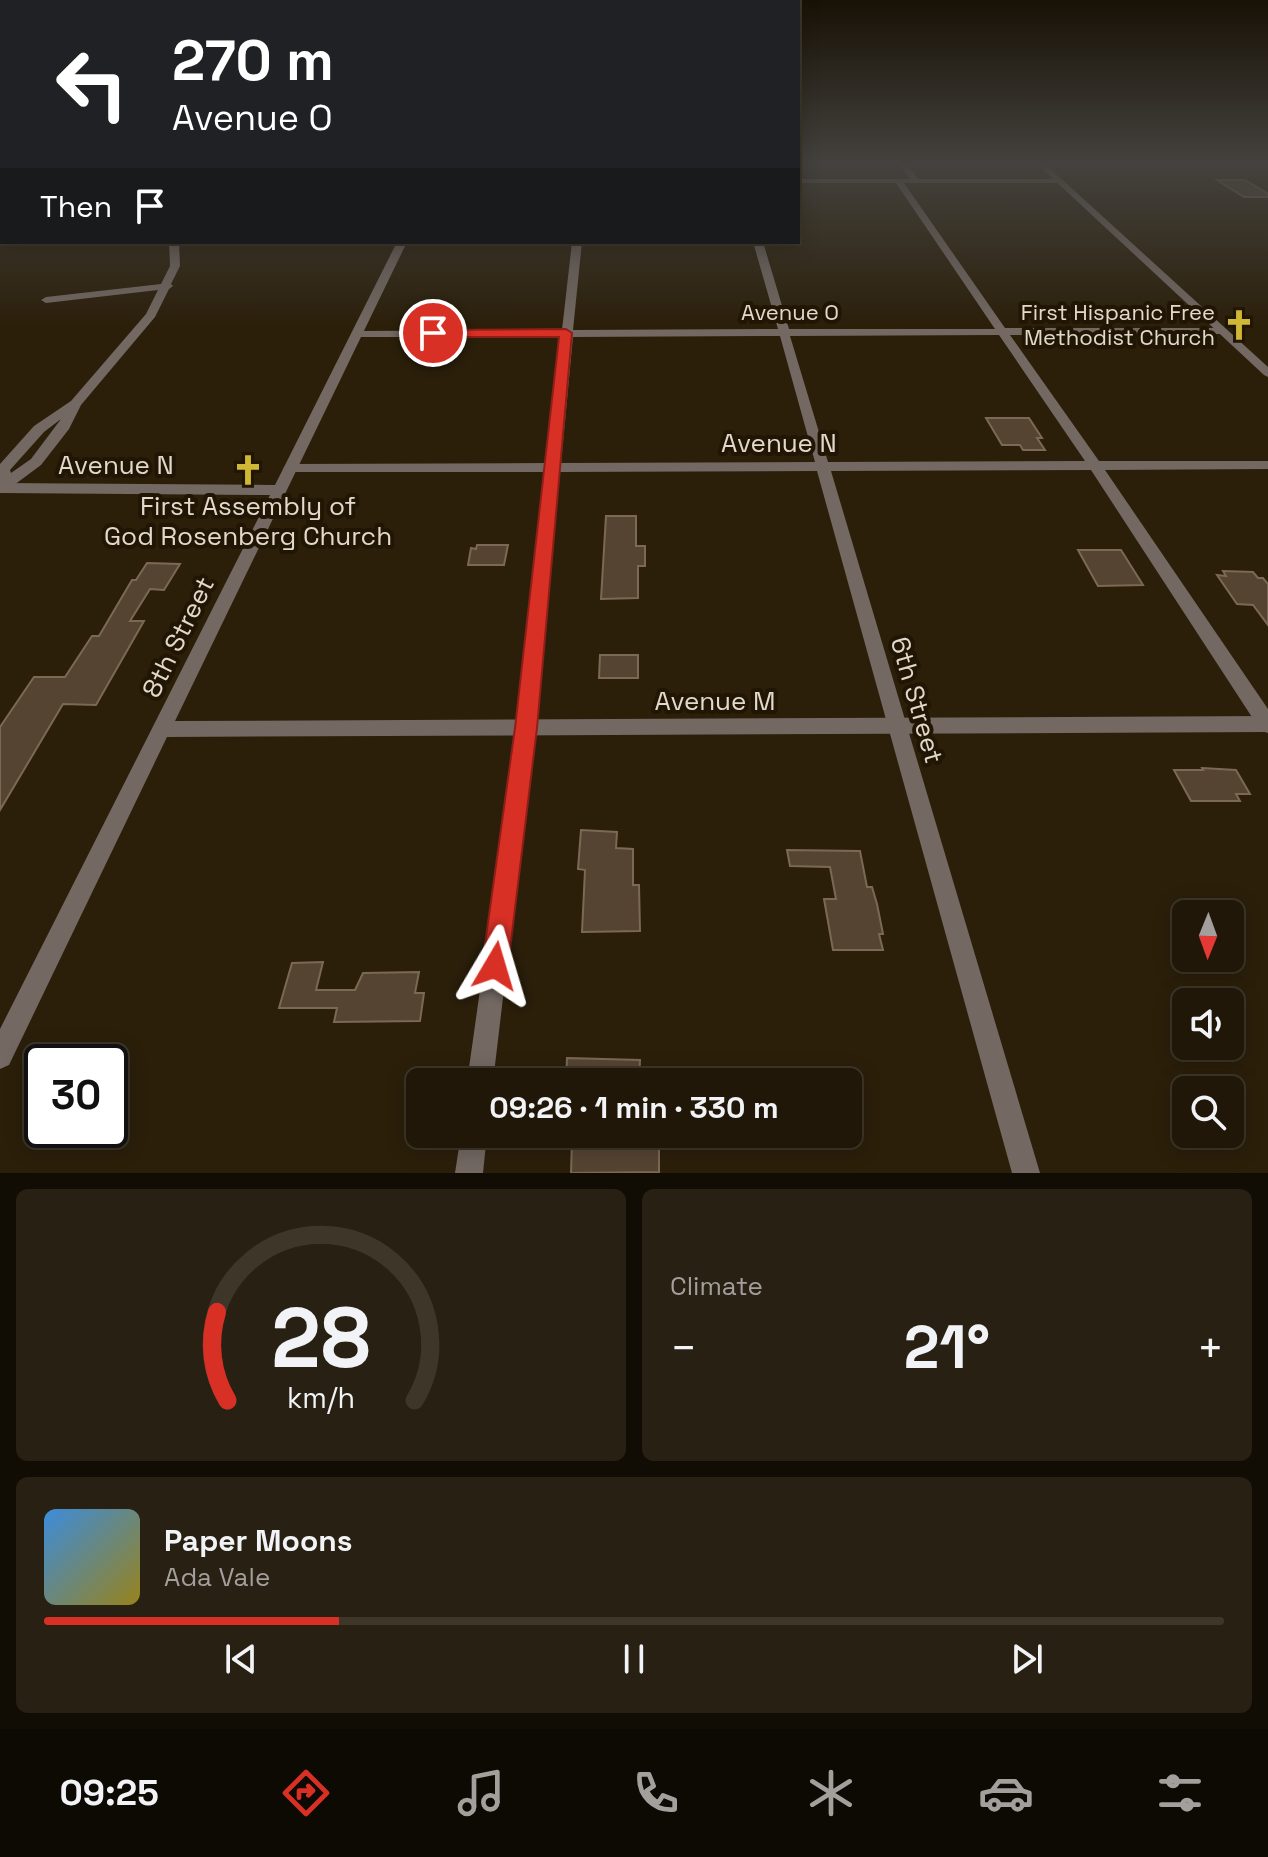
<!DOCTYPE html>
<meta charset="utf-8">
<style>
body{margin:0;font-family:"Space Grotesk",sans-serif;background:#282012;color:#f1f3f6;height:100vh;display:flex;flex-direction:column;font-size:30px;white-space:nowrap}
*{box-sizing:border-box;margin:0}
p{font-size:26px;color:#a29f9c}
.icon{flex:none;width:44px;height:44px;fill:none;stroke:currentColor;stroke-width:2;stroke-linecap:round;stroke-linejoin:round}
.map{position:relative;height:1173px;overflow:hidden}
.drawer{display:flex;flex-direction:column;gap:16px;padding:16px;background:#120d04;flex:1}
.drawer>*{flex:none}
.banner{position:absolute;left:0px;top:0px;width:800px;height:244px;box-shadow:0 4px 20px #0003,0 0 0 2px #3d3629;background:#202124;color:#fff;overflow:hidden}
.needle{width:52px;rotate:181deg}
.fabs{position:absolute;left:1172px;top:900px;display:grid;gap:16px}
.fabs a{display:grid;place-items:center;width:72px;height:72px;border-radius:12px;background:#201708;box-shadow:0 4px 20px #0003,0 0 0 2px #3d3629;font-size:40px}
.speed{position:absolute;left:24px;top:1044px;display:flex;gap:16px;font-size:40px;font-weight:700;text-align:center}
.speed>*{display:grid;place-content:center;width:104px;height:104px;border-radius:50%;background:#201708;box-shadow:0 4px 20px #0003,0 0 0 2px #3d3629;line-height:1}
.speed .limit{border:4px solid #111;border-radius:12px;background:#fff;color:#111}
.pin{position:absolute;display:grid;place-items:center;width:68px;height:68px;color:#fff;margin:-34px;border:4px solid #fff;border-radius:50%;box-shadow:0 2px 8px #0007}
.me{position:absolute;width:88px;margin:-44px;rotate:7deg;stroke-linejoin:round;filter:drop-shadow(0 0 6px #0008)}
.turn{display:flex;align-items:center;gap:28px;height:168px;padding:0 40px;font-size:36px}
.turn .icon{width:104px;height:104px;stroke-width:2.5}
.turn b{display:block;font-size:56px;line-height:68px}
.then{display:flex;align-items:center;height:76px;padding:0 40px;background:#0003;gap:16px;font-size:30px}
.big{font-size:60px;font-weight:600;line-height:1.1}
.drawer .tile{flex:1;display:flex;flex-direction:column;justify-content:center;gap:12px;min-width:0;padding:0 28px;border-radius:12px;background:#282012}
.drawer .dial{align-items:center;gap:0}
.dial svg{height:208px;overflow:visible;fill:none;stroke:#3d3629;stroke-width:7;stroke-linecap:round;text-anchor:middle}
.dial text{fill:#f1f3f6;stroke:none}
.song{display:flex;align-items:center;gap:24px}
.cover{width:96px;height:96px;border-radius:12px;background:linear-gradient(135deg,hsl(210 70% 55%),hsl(50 70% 35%))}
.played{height:8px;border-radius:4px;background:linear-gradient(90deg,#d93025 25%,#3d3629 25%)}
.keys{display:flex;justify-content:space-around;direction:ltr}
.heat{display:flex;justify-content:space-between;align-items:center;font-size:44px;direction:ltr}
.drawer .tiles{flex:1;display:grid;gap:16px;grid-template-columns:1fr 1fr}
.tile:last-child{grid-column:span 2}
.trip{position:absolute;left:406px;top:1068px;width:456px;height:80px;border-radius:12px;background:#201708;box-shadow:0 4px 20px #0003,0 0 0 2px #3d3629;font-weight:600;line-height:80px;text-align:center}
.tabs{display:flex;height:128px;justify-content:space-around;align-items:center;background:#0d0903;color:#a29f9c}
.tabs .icon{width:56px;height:56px}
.tabs .active{color:#d93025}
.tabs b{font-size:36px;color:#f1f3f6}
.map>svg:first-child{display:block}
.building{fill:#564432;stroke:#7b6855;stroke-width:2}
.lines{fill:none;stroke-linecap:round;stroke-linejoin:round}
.minor{fill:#736862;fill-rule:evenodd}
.tertiary{fill:#736862;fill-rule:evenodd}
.route{fill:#d93025;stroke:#8d1f18;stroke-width:2}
.labels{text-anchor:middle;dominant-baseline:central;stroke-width:8;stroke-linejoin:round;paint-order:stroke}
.far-street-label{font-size:22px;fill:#e2d9cd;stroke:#211503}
.far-poi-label{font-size:22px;fill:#e2d9cd;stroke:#211503;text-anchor:end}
.street-label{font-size:26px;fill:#e2d9cd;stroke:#211503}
.poi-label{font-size:26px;fill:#e2d9cd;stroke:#211503}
</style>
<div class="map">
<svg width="1268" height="1173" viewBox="0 0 1268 1173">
<rect width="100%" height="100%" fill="#2b1f0a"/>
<g class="building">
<path d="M 1217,180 L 1245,180 L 1268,194 L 1268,197 L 1244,197 Z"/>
<path d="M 986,418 L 1029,418 L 1042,438 L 1037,438 L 1045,450 L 1023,450 L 1020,445 L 1002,445 Z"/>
<path d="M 606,516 L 636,516 L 636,546 L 645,546 L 645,566 L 638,566 L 638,598 L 601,599 Z"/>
<path d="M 477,545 L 508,545 L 504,565 L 468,565 L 471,548 L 476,549 Z"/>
<path d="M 1078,550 L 1121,550 L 1143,585 L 1098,586 Z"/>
<path d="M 147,563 L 180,564 L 164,590 L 150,589 L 130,621 L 144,621 L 96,705 L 63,704 L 0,810 L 0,727 L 34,677 L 65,677 L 92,636 L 99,636 L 132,580 L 136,580 Z"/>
<path d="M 1223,571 L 1253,572 L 1258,578 L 1263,578 L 1268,584 L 1268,625 L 1253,605 L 1237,604 L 1217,575 L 1226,576 Z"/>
<path d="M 600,655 L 638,655 L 638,678 L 599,678 Z"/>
<path d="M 1202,768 L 1236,770 L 1250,794 L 1236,794 L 1240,801 L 1191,801 L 1174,770 L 1203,770 Z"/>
<path d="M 581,830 L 617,832 L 616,848 L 633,849 L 633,885 L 639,885 L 640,931 L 582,932 L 585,870 L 578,869 Z"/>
<path d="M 787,850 L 860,851 L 867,887 L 872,887 L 877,904 L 883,934 L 879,934 L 883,950 L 833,950 L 824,899 L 836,899 L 830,867 L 790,866 Z"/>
<path d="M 323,962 L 316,990 L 355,990 L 363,973 L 419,972 L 415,993 L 424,993 L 420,1021 L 334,1022 L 337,1008 L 279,1008 L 292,963 Z"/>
<path d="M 567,1058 L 640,1060 L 639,1082 L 566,1082 Z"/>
<path d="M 659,1140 L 659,1172 L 571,1173 L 572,1141 Z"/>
</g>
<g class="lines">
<g class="minor">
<path d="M 898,163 L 906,163 L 918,179 L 1060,179 L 1064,181 L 1060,183 L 904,183 L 1005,328 L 1223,328 L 1228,331 L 1223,334 L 1010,335 L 1099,461 L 1268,461 L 1268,469 L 1105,470 L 1268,709 L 1268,733 L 1261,731 L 1091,470 L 831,471 L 1040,1173 L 1012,1173 L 817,471 L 560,472 L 535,728 L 493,1082 L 467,1082 L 517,728 L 546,472 L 290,472 L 283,468 L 290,464 L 547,463 L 562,337 L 357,337 L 352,334 L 357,331 L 562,330 L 572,242 L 582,242 L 573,330 L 778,329 L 753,242 L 763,242 L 789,329 L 995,329 L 896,183 L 798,183 L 798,179 L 910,179 ZM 999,335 L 1085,461 L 828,462 L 790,336 ZM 780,336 L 815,462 L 561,463 L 573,337 Z"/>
<rect x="0" y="182" width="2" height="4"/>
<path d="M 2,234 L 2,240 L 0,241 L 0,235 Z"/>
<path d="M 169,242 L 179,242 L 180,266 L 171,284 L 173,286 L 169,289 L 155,317 L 81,405 L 69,429 L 41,465 L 6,491 L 0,492 L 0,464 L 34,426 L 71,401 L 146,314 L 158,290 L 46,303 L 41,300 L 46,297 L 161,284 L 170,266 ZM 61,419 L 31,459 L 11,473 L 10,470 L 44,432 Z"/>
<path d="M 461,1134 L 487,1134 L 483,1173 L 455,1173 Z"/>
</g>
<g class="tertiary">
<path d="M 1036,163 L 1044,163 L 1268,367 L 1268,377 L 1264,375 Z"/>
<path d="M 397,242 L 407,242 L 175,721 L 1268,716 L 1268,732 L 167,737 L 9,1065 L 0,1069 L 0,1029 L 270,495 L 0,493 L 0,483 L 275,485 Z"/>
</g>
</g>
<linearGradient id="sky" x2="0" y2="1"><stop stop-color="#181106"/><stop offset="0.5" stop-color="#44423e"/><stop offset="1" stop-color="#44423e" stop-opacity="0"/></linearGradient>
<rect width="1268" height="327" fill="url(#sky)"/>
<path class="route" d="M 566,329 L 572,333 L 537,728 L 508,966 L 504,975 L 495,979 L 486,975 L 482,966 L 515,728 L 559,337 L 433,337 L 427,333 L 433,330 Z"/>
<defs>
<symbol id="church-bare" viewBox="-9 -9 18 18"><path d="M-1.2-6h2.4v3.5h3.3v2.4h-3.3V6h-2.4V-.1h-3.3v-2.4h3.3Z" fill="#d0b837" stroke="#211503" stroke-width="2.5" paint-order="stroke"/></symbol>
</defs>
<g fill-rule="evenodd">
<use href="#church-bare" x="1217" y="303" width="44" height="44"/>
<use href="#church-bare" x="226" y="448" width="44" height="44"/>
</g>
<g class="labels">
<g class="far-street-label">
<text x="790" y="312">Avenue O</text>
</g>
<g class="far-poi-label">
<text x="1215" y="312">First Hispanic Free<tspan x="1215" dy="25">Methodist Church</tspan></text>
</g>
<g class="street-label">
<text x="779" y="443">Avenue N</text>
<text x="116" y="465">Avenue N</text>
<text transform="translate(178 637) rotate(-64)">8th Street</text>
<text transform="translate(917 700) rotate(74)">6th Street</text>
<text x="715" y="701">Avenue M</text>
</g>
<g class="poi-label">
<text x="248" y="506">First Assembly of<tspan x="248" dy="30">God Rosenberg Church</tspan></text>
</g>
</g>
</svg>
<div class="fabs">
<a><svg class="needle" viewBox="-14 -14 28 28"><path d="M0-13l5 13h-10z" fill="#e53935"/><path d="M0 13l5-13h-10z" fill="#a29f9c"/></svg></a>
<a><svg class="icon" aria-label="sound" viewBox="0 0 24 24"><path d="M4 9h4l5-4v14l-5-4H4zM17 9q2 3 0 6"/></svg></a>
<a><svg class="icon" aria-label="search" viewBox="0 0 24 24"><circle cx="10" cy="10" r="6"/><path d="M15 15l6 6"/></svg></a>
</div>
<div class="speed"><div class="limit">30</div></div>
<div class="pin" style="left:433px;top:333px;background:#d93025"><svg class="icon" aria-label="arrive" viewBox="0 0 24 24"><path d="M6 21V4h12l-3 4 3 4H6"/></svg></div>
<svg class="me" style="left:495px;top:966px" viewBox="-20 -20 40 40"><path d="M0-17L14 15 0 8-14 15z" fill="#d93025" stroke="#fff" stroke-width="4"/></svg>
<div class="trip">09:26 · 1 min · 330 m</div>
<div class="banner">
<div class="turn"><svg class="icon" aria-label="left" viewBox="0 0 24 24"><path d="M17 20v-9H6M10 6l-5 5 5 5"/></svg><div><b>270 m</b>Avenue O</div></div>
<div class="then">Then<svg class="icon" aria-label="arrive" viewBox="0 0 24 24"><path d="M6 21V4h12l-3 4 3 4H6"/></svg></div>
</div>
</div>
<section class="drawer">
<div class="tiles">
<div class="tile dial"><svg viewBox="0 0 100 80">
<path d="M14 69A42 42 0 1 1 86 69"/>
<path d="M14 69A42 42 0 0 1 10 35" stroke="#d93025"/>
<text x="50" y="56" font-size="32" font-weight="700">28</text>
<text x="50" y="72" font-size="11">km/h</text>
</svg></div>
<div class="tile"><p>Climate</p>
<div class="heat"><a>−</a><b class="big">21°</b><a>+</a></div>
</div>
<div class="tile">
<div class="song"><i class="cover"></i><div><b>Paper Moons</b><p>Ada Vale</p></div></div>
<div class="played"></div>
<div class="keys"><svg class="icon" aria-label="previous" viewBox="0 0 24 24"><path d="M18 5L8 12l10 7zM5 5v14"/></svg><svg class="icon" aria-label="pause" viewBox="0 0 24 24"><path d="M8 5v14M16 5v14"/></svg><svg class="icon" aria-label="next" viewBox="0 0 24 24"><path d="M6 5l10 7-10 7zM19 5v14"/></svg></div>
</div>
</div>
</section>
<nav class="tabs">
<b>09:25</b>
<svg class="icon active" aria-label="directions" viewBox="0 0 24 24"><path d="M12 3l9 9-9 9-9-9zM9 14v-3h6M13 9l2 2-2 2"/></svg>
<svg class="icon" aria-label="music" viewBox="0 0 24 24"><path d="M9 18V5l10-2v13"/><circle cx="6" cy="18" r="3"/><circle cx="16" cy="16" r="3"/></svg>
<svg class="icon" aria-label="phone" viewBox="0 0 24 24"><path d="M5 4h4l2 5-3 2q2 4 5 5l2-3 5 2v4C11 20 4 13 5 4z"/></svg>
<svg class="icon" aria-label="climate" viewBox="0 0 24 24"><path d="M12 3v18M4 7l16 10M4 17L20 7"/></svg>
<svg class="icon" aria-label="car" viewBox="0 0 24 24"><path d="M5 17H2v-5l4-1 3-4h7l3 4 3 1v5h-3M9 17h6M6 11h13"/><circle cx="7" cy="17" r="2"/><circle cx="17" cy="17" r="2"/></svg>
<svg class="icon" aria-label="filters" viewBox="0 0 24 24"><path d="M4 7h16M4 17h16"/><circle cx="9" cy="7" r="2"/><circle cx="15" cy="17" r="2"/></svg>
</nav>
